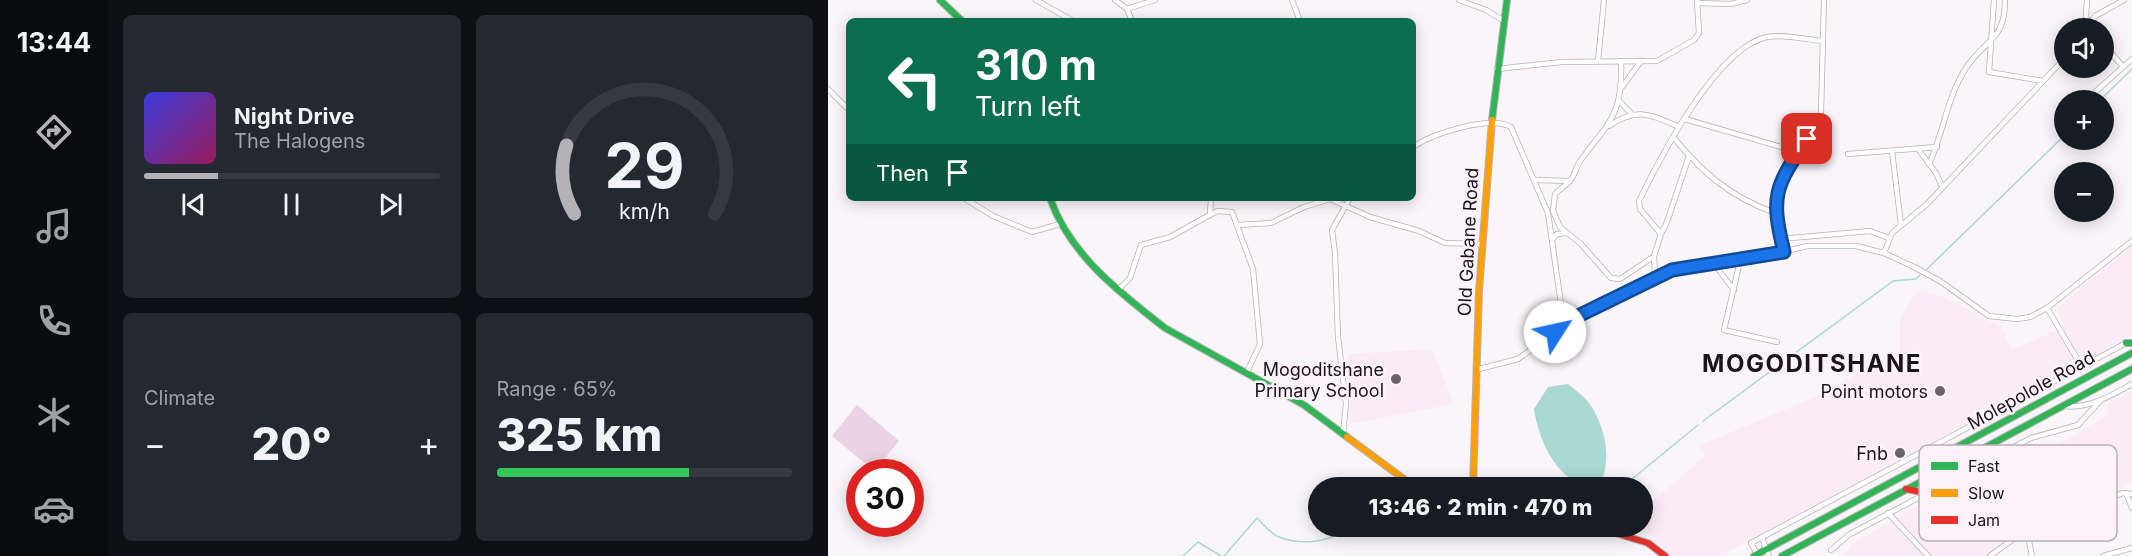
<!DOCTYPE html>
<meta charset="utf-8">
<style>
body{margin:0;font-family:Inter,sans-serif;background:#242831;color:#f1f3f6;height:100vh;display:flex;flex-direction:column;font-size:22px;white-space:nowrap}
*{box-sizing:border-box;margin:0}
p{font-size:20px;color:#9ea1a6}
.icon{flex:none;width:33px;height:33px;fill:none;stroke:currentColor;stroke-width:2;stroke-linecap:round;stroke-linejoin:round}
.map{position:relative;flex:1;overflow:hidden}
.panel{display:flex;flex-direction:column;gap:15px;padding:15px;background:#0d0f14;width:720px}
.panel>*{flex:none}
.guide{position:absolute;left:18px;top:18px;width:570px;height:183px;border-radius:9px;box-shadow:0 3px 15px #0003;background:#0b6e4f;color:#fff;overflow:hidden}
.buttons{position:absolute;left:1226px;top:18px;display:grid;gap:12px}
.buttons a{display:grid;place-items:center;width:60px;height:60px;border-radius:50%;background:#171b24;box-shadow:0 3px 15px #0003;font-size:30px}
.speed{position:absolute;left:18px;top:459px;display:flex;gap:12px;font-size:30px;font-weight:700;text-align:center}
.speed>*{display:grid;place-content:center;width:78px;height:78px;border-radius:50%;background:#171b24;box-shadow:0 3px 15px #0003;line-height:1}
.speed .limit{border:9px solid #d22;background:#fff;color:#111}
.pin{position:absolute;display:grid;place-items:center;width:51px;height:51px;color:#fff;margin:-26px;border-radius:12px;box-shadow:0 3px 9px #0006}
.me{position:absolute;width:66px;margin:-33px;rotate:55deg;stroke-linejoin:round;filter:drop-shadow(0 0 4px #0008)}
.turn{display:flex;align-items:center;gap:21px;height:126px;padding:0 30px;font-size:27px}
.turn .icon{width:78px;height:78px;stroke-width:2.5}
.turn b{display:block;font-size:42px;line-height:51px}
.then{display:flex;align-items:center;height:57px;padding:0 30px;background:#0003;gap:12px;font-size:22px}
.big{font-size:45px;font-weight:800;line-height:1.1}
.panel .tile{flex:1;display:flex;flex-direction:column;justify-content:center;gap:9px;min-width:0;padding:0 21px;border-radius:9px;background:#242831}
.panel .dial{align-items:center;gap:0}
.dial svg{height:156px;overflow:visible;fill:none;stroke:#363941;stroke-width:7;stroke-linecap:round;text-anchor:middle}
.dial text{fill:#f1f3f6;stroke:none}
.song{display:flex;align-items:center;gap:18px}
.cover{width:72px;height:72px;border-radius:9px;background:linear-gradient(135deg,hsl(240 70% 55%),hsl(330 70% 35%))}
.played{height:6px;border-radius:3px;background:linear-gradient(90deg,#b4b2b6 25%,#363941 25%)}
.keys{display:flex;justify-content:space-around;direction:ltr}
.heat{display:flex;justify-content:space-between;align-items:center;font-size:33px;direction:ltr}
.charge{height:9px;border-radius:4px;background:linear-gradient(90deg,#34c759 65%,#363941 0)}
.panel .tiles{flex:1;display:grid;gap:15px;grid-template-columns:repeat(2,1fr)}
.trip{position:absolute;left:480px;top:477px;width:345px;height:60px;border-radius:30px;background:#171b24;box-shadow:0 3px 15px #0003;font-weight:800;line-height:60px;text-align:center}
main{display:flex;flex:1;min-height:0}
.menu{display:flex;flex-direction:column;width:108px;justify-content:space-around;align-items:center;background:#090b0e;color:#9ea1a6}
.menu .icon{width:42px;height:42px}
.menu .active{color:#b4b2b6}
.menu b{font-size:27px;color:#f1f3f6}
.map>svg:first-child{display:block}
.built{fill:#fbebf7}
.green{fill:#ebd3e5}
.water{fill:#aad8d2}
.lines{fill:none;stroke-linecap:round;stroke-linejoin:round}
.stream{stroke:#aad8d2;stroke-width:1.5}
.street-casing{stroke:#b7b2b6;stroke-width:6}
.fast-casing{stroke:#b7b2b6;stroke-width:8}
.slow-casing{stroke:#b7b2b6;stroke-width:8}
.jam-casing{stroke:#b7b2b6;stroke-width:8}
.street{stroke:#fefefe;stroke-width:4.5}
.fast{stroke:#30b455;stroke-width:6}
.slow{stroke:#ff9f0a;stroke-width:6}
.jam{stroke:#e5322d;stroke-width:6}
.route-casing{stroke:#114b97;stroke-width:15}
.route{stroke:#1a73e8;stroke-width:10}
.poi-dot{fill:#696367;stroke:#fdf2fa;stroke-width:2}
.labels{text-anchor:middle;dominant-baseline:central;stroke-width:5;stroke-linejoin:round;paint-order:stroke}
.street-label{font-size:18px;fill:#1b1419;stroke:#fdf2fa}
.poi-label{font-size:18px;fill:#1b1419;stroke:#fdf2fa;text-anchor:end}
.district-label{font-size:24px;font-weight:bold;letter-spacing:1.5px;fill:#1b1419;stroke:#fdf2fa}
.key{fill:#fdf2fa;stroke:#b9afb6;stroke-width:1.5}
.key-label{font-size:16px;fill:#1b1419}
</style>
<main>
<nav class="menu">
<b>13:44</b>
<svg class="icon active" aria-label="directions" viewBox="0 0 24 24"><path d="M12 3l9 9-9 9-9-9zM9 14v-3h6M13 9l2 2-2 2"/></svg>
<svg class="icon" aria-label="music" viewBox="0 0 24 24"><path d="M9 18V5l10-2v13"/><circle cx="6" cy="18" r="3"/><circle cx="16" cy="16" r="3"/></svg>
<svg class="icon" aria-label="phone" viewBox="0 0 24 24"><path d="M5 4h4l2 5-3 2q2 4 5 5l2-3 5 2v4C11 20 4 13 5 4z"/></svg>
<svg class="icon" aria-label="climate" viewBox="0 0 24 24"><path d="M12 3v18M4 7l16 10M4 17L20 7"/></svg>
<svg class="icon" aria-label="car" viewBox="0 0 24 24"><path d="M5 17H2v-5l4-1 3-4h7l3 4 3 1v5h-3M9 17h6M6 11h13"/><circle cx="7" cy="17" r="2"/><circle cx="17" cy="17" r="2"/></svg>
</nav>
<section class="panel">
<div class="tiles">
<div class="tile">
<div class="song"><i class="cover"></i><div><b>Night Drive</b><p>The Halogens</p></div></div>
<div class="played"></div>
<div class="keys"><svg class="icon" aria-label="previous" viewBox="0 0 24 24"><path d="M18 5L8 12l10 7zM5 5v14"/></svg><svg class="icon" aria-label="pause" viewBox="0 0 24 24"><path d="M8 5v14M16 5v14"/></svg><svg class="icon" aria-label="next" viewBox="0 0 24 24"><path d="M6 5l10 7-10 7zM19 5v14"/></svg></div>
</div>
<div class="tile dial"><svg viewBox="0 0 100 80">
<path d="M14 69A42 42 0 1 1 86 69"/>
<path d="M14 69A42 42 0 0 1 10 34" stroke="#b4b2b6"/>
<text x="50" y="56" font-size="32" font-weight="700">29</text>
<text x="50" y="72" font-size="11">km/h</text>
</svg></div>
<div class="tile"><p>Climate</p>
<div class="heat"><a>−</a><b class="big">20°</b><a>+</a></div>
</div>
<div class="tile"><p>Range · 65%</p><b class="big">325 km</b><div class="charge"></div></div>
</div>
</section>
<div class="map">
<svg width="1304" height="556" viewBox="0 0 1304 556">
<rect width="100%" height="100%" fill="#faf5f9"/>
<g class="built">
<path d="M 1304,246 L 1304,335 L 892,556 L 842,556 L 821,535 L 805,527 L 814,526 L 815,510 L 878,455 L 870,446 L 992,395 L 1058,356 L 1072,352 L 1072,319 L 1089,291 L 1114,296 L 1173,327 L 1184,350 L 1236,327 L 1229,308 Z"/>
<path d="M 604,349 L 626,404 L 522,424 L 520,354 Z"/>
<path d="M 1304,391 L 1304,481 L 1275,505 L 1193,538 L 1161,556 L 1015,556 L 1026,542 L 1129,483 L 1205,445 L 1209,455 L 1241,439 L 1280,415 L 1279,404 Z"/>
</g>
<path class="green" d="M 29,405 L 71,441 L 46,471 L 4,436 Z"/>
<path class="water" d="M 740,384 C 747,390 756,396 761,403 C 777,425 786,463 770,487 C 732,488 711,443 706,409 L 720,387 Z"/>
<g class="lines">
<g class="stream">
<path d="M 1272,100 L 1304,69"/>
<path d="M 1099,269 L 1236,136"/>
<path d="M 875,421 L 1065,281 L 1088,279 L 1092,275"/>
<path d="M 588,483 L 609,481 L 632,484"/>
<path d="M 561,488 L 565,485"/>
<path d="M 793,488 L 870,425"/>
<path d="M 355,556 L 370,542 L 393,556"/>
<path d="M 396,556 L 429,518 C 435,524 443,534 451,537 C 471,545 504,544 518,526"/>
</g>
<defs>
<g id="street">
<path d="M 208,0 L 245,21"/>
<path d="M 287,0 L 299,9 L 304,21"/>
<path d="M 464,0 L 472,21"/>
<path d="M 631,0 L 658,10 L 676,21"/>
<path d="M 1166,0 L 1161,72 L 1215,81"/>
<path d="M 1259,0 L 1258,16 L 1261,27"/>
<path d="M 869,3 L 903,4 L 919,0"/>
<path d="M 299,9 L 327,0"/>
<path d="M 1260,28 L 1267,16 L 1296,0"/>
<path d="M 1275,43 L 1295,67"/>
<path d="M 770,61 L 776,0"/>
<path d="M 793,61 C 795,115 782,121 752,161 C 749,166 747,173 744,178 C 740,184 732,189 727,194 L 725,211 L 732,227 L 753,244 L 783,278 L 792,279 L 825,257"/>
<path d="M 669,69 L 734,62 L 829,61 L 866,40 L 871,33 L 869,0"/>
<path d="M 794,87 L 813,61"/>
<path d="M 0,89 L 21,110"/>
<path d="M 1266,93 L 1304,59"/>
<path d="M 791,101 L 804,114"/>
<path d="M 857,119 L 970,152"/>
<path d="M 781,126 C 809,107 822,114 851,127"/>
<path d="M 845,137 C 876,174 901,196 947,213"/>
<path d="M 585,147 C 604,134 661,115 683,127 L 720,213 L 734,311 L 739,323"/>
<path d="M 1090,149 L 1108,173 L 1114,186"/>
<path d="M 1064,151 L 1073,225"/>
<path d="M 1020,154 L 1109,147"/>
<path d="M 1101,164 C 1116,132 1119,95 1140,65 C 1159,38 1177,40 1177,0"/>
<path d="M 707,180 L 742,181"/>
<path d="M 136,198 L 165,216 L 204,232 L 232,224"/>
<path d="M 500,198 L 542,217 L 591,231 L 617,243 L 654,244"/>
<path d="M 382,214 L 383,198"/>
<path d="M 410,225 L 443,223 L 476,207 L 502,199"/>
<path d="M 833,234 L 839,222 L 861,156"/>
<path d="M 952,239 L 1042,231 L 1061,238"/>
<path d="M 724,240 L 729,234 L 739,233"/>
<path d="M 955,252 C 953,240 946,224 947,212 C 948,171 981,148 993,112 L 996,0"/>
<path d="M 1056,253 L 1064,233 L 1099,204 L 1236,59"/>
<path d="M 912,261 L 896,330 L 949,342"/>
<path d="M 886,264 L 906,290"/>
<path d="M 827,276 L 826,256 L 833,234 L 812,209 L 811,201 C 832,158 889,47 939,37 C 956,34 977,39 994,41"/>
<path d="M 291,289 L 302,278 L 313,245 L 342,237 L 389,211 L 404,212 L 425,269 L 432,344 L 419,372"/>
<path d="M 1219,308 L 1254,367"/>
<path d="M 651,369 L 690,359 L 748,317 L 827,276 L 849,268 L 912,261 L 980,246 L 1028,246 L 1056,253 L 1086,267 L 1112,281 L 1161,316 L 1189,319 L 1202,317 L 1219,308 L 1304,241"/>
<path d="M 1235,406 C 1261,409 1282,396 1304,384"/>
<path d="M 515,434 L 518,404 L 510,337 L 507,253 L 504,230 L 522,198"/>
<path d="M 1144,469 L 1181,542"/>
<path d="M 1298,493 L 1304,508"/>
<path d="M 1060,513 L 1100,556"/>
<path d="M 1199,531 L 1204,556"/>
<path d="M 934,538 L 941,556"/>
<path d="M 1003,550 L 1022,534 L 1203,438 L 1250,425 L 1272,401"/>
<path d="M 930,556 L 923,543 L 1300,342"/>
<path d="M 1162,556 L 1192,534 L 1295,493 L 1304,494"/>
<path d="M 1275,556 L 1304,548"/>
</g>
<g id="fast">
<path d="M 112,0 L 134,21"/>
<path d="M 664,120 L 679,0"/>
<path d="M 222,198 C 241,254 292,293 337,328 L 476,405 L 519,437"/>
<path d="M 1298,343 L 1304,343"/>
<path d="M 1123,451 L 1127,456 L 1144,451"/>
<path d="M 926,556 L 1304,353"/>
<path d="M 954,556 L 1304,369"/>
</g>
<g id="slow">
<path d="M 519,437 L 588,488"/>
<path d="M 645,488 L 651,291 L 664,120"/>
</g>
<g id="jam">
<path d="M 1078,489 L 1098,493"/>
<path d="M 764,526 L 820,543 L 837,556"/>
</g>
</defs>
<use href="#street" class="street-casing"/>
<use href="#fast" class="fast-casing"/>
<use href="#slow" class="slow-casing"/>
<use href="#jam" class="jam-casing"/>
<use href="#street" class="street"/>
<use href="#fast" class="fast"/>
<use href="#slow" class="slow"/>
<use href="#jam" class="jam"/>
</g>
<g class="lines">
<defs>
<path id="route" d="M 727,332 L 748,317 L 844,270 L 956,252 C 942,195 947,187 979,139"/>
</defs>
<use href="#route" class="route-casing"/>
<use href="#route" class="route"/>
</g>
<g class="poi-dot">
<circle cx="568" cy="379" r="6"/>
<circle cx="1112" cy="391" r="6"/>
<circle cx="1072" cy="453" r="6"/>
</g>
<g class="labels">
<g class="street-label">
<text transform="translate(640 242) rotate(-87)">Old Gabane Road</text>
<text transform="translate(1203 390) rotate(-29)">Molepolole Road</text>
</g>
<g class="poi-label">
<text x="556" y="369">Mogoditshane<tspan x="556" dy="21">Primary School</tspan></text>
<text x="1100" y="391">Point motors</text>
<text x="1060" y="453">Fnb</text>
</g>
<g class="district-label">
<text x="984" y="363">MOGODITSHANE</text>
</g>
</g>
<rect x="1091" y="445" width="198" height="96" rx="9" class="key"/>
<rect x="1103" y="462" width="27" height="8" fill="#30b455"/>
<rect x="1103" y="489" width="27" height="8" fill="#ff9f0a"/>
<rect x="1103" y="516" width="27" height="8" fill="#e5322d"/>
<g class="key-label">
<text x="1140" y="472">Fast</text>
<text x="1140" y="499">Slow</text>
<text x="1140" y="526">Jam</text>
</g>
</svg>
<div class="buttons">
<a><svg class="icon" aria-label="sound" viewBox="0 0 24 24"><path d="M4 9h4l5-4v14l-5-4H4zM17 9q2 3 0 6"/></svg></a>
<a>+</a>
<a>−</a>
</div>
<div class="speed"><div class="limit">30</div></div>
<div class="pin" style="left:979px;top:139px;background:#d93025"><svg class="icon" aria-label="arrive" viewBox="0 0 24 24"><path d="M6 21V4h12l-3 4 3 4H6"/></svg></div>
<svg class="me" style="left:727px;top:332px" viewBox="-20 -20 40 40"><circle r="19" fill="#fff"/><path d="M0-13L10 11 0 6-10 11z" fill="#1a73e8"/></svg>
<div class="trip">13:46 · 2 min · 470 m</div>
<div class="guide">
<div class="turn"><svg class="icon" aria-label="left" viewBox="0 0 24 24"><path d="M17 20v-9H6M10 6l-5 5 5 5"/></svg><div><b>310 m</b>Turn left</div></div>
<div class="then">Then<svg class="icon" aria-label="arrive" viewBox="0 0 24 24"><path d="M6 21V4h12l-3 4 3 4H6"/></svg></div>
</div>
</div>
</main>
